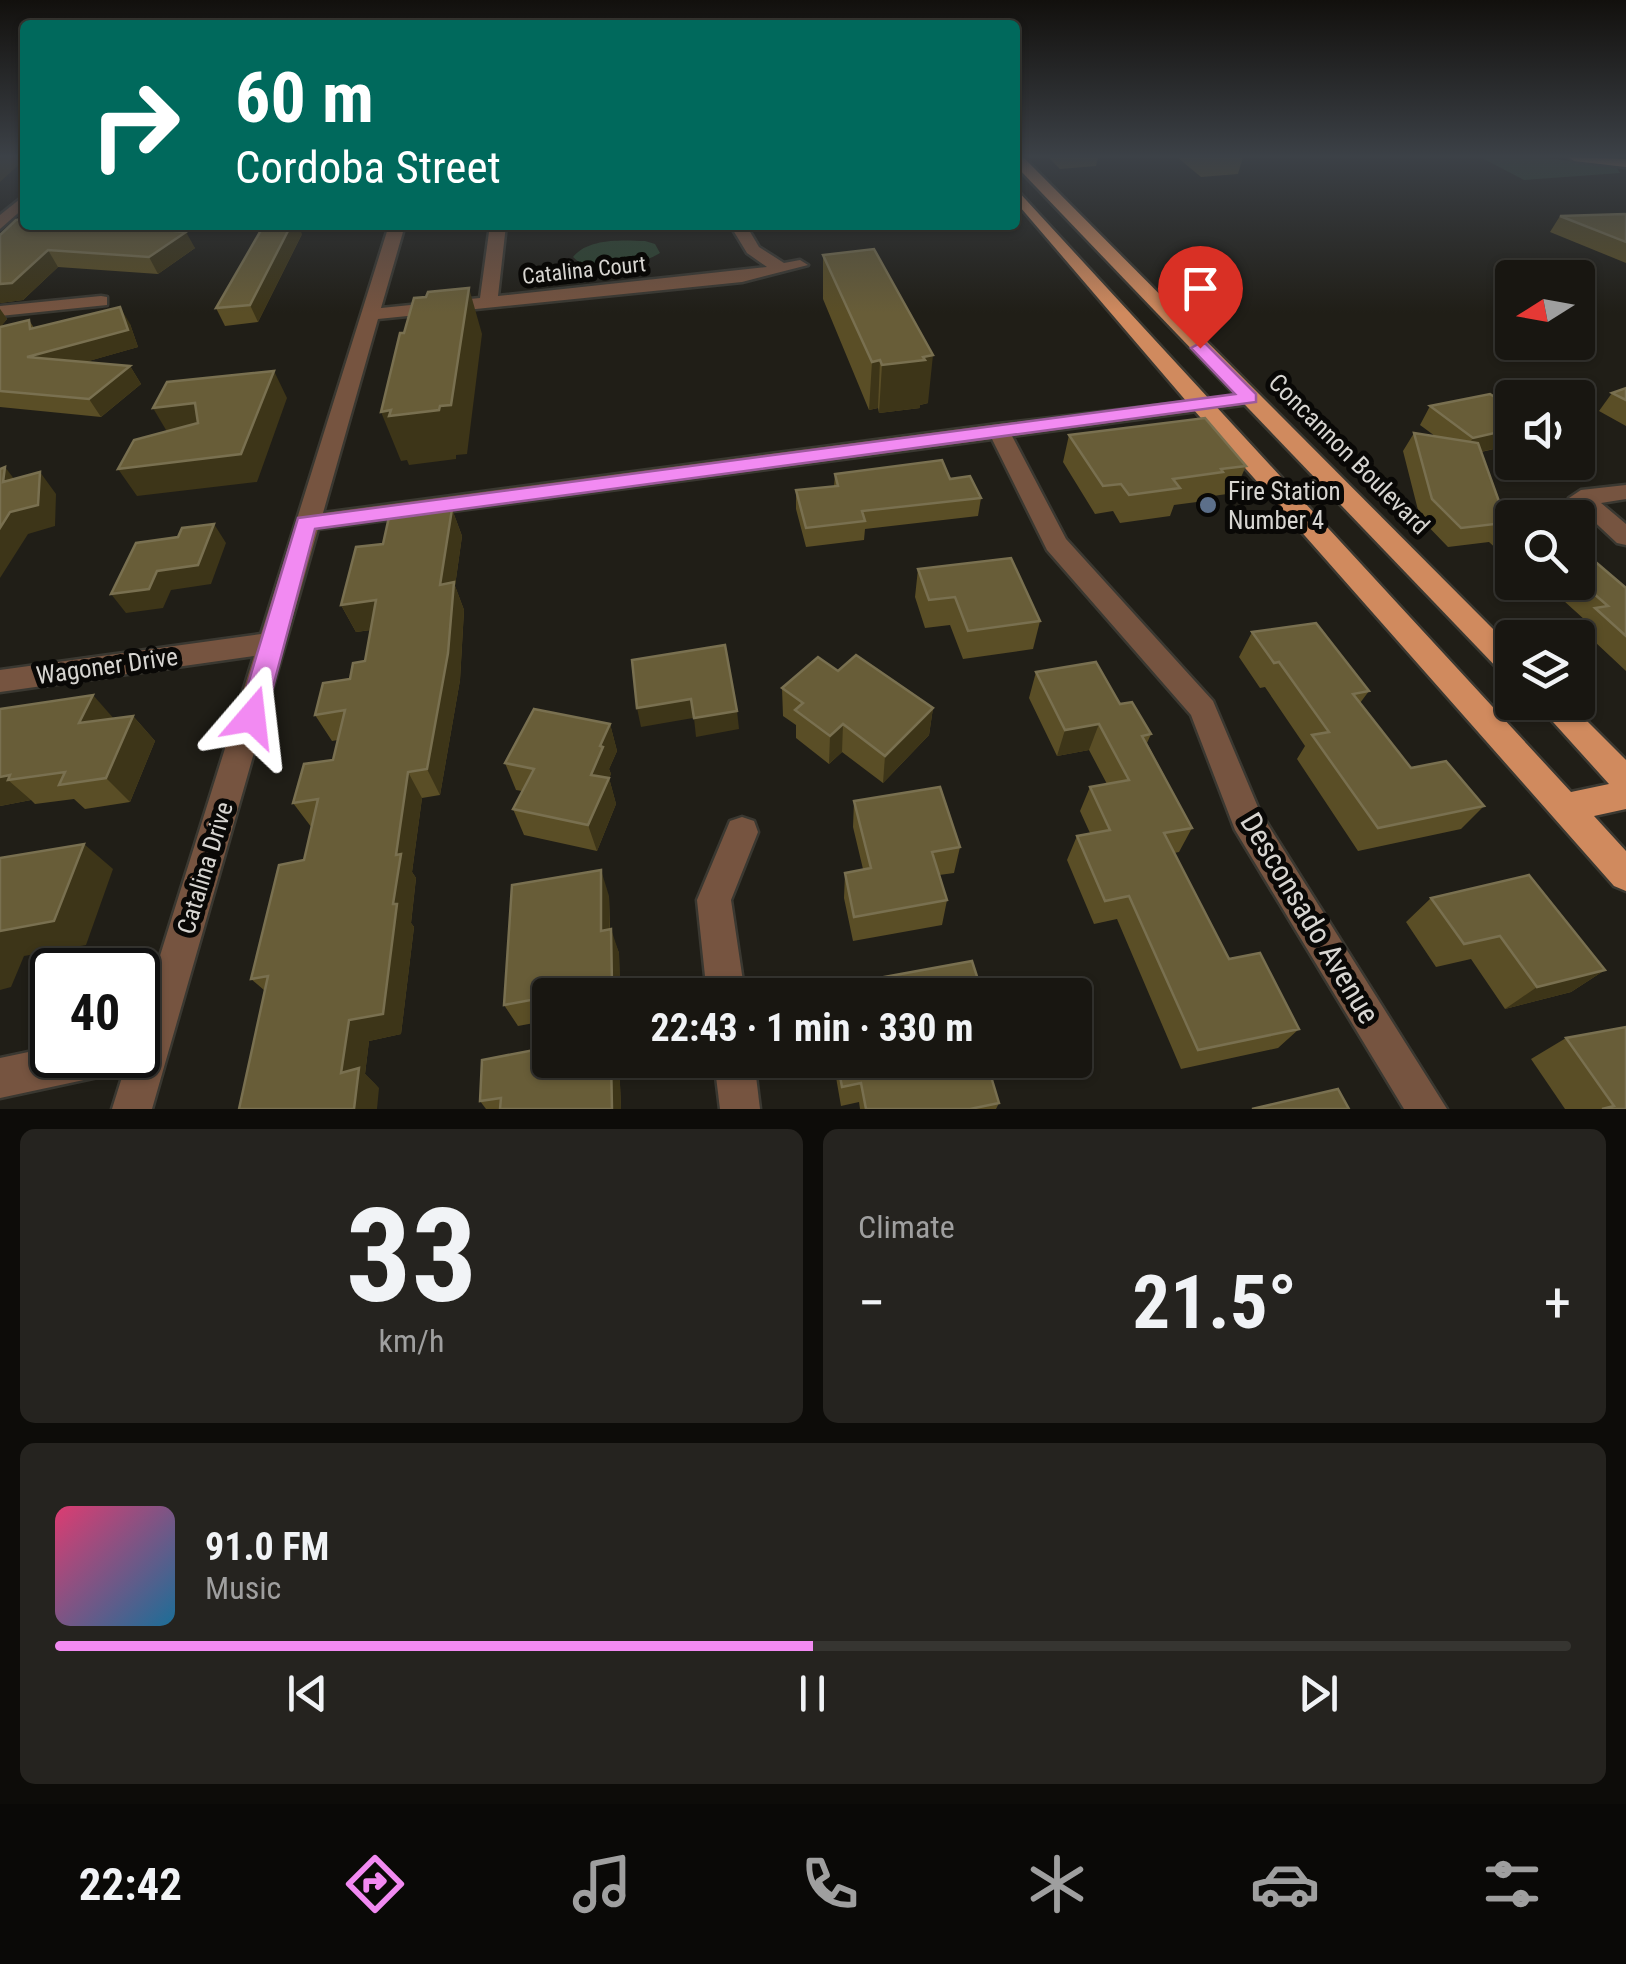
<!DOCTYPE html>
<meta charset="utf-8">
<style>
body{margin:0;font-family:"Roboto Condensed",sans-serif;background:#25231f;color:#f1f3f6;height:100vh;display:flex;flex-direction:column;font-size:38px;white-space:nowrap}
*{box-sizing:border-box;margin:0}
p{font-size:32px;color:#9f9f9f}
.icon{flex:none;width:55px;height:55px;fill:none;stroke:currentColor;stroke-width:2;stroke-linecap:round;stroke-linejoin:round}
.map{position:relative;height:1109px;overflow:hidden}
.details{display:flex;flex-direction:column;gap:20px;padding:20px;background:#0d0c09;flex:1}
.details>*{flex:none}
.banner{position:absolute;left:20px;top:20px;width:1000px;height:210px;border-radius:10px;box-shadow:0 2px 8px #0004,0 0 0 2px #363531;background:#00695c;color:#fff;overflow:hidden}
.needle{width:65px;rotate:259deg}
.tools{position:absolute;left:1495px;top:260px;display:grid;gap:20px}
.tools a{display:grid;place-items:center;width:100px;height:100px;border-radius:10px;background:#181611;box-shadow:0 2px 8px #0004,0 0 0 2px #363531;font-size:50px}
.speed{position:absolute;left:30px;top:948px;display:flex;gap:20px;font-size:50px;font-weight:700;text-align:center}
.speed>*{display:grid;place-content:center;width:130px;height:130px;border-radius:50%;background:#181611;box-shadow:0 2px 8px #0004,0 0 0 2px #363531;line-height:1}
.speed .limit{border:5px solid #111;border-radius:15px;background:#fff;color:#111}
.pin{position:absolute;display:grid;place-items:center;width:85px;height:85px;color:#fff;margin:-102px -42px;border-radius:50% 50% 50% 0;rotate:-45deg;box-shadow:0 0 10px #0007}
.pin .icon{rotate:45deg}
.me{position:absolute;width:110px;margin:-55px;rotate:17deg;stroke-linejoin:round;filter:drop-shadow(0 0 8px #0008)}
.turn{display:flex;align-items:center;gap:35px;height:210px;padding:0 50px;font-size:45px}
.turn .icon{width:130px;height:130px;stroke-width:2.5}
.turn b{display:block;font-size:70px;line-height:85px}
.big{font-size:75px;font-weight:700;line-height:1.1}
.details .card{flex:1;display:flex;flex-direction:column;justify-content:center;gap:15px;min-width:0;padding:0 35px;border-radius:15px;background:#25231f}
.details .dial{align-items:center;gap:0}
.dial b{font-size:130px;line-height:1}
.song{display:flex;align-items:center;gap:30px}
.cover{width:120px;height:120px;border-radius:15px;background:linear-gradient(135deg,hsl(340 70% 55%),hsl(200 70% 35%))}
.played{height:10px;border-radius:5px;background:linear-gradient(90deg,#f28af2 50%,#363531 50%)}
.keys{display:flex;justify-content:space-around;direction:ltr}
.heat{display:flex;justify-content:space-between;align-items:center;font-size:55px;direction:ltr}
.details .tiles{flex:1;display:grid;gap:20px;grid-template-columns:1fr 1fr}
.card:last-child{grid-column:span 2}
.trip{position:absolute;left:532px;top:978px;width:560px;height:100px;border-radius:10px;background:#181611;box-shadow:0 2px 8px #0004,0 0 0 2px #363531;font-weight:700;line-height:100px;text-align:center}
.tab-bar{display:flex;height:160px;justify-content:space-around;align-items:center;background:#0a0907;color:#9f9f9f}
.tab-bar .icon{width:70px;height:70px}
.tab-bar .active{color:#f28af2}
.tab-bar b{font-size:45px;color:#f1f3f6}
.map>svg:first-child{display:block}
.green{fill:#2d442f}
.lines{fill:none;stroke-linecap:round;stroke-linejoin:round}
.minor-casing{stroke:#3a3831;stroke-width:5}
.major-casing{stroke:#3a3831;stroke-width:5}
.minor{fill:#765440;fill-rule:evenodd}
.major{fill:#d08a5e;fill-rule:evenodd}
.wall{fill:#5a4e26}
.shaded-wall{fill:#3d3518}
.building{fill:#685d38;stroke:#797050;stroke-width:2.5}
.route{fill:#f28af2;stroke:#9d5a9d;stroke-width:2.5}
.service-dot{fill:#5c6f8a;stroke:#090806;stroke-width:4}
.labels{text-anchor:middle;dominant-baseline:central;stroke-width:10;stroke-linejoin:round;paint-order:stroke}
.far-street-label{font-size:22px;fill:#d7d5d1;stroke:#090806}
.street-label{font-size:25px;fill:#d7d5d1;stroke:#090806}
.poi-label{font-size:25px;fill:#d7d5d1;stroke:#090806;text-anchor:start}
.near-street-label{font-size:30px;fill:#d7d5d1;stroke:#090806}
</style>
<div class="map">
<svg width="1626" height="1109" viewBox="0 0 1626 1109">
<rect width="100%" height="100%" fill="#201e17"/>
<g class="green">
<path d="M 1480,157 L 1541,157 L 1617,168 L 1620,173 L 1524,180 Z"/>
<path d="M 645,241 L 655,244 L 660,253 C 640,265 593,278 573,257 C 588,238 622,240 645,241 Z"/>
</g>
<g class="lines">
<defs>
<g id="minor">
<path d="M 25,195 L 25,207 L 0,229 L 0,215 Z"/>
<path d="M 389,225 L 405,225 L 381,308 L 480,298 L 490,225 L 506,225 L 498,296 L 767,267 L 747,253 L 730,225 L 746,225 L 759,247 L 784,263 L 800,260 L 808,265 L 742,282 L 378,319 L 323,513 L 998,424 L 1256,394 L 1259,398 L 1256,402 L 1249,404 L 1012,436 L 1066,539 L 1213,701 L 1260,812 L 1447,1109 L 1404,1109 L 1235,830 L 1191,715 L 1047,550 L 992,439 L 318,529 L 152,1109 L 112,1109 L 129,1055 L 138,1055 L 138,1026 L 254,656 L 0,692 L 0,670 L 261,634 Z"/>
<path d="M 101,296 L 107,297 L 107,305 L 0,316 L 0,306 Z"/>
<path d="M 1626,485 L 1626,499 L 1601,503 L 1626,524 L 1626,545 L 1617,543 L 1569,498 L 1581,490 Z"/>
<path d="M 742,817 L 754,821 L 758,832 L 731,900 L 745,995 L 707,995 L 697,900 L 730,821 Z"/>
<path d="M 52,1047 L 52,1055 L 127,1055 L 121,1069 L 107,1075 L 0,1098 L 0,1058 Z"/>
<path d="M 714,1060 L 754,1060 L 760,1109 L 720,1109 Z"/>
</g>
<g id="major">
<path d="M 1015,157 L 1023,157 L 1512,648 L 1512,676 L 1502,673 L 1015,165 Z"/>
<path d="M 1568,157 L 1626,159 L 1626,167 L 1574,161 Z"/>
<path d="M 1015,188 L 1571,792 L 1609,784 L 1535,702 L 1568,702 L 1626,760 L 1626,809 L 1594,816 L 1626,851 L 1626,891 L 1614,886 L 1193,409 L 1015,201 Z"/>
</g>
</defs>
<use href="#minor" class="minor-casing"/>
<use href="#major" class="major-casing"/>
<use href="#minor" class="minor"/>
<use href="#major" class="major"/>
</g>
<g class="wall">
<path d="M 1048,157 L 1098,157 L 1096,166 L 1060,169 Z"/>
<path d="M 1177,157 L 1243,157 L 1238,174 L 1201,177 Z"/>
<path d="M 1626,215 L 1626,263 L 1550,232 L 1560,216 Z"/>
<path d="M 25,225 L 180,225 L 172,230 L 195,248 L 158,274 L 58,267 L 23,300 L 0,303 L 0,235 Z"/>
<path d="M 302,234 L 258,322 L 225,326 L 216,308 Z"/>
<path d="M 823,255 L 928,403 L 920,405 L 920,408 L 879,413 L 878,408 L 869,410 L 823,299 Z"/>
<path d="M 0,309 L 7,319 L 0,327 L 29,320 L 34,328 L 130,324 L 138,347 L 85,362 L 130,366 L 141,384 L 101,417 L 0,407 Z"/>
<path d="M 1626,388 L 1626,426 L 1599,411 L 1612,393 Z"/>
<path d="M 1430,406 L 1512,445 L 1481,452 L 1501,507 L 1512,518 L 1512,563 L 1489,542 L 1448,547 L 1420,518 L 1403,451 L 1414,433 L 1435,436 L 1420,425 Z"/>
<path d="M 1069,435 L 1246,466 L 1234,493 L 1213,496 L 1212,500 L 1174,505 L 1170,516 L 1120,523 L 1113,511 L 1095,514 L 1063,462 Z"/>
<path d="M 835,474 L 950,479 L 981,498 L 978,516 L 865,529 L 864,540 L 806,547 L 796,509 L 796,490 L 834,486 Z"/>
<path d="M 452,509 L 462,536 L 455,586 L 464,610 L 460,680 L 440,795 L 422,798 L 412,872 L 416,878 L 411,923 L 414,927 L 401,1034 L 369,1041 L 365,1074 L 379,1088 L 251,979 L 304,860 L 312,828 L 293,803 L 333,760 L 338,740 L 332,741 L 315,715 L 365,661 L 371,630 L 356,632 L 341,605 L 383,544 Z"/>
<path d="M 1578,547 L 1626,588 L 1626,671 L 1579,627 L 1585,620 L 1543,582 L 1578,582 Z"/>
<path d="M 918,569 L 1040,621 L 1033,649 L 963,659 L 950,625 L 925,628 L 915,597 Z"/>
<path d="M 1252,632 L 1369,691 L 1360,703 L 1411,768 L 1484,806 L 1461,829 L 1358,851 L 1297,759 L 1305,746 L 1265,687 L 1260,688 L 1239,657 Z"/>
<path d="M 838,671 L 933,708 L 929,735 L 883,783 L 842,752 L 829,764 L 796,738 L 796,725 L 783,716 L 782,688 Z"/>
<path d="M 1036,672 L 1120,704 L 1151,734 L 1147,743 L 1192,828 L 1179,852 L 1174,853 L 1229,959 L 1299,1029 L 1278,1048 L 1181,1069 L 1117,919 L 1094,924 L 1067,860 L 1077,836 L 1090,833 L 1080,811 L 1090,787 L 1107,784 L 1089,750 L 1057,756 L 1029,698 Z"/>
<path d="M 0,709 L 114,719 L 133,716 L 155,741 L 130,802 L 85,809 L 74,799 L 35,804 L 31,800 L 0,806 Z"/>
<path d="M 610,724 L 617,751 L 609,769 L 611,774 L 609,778 L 616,804 L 597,851 L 524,835 L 513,809 L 522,791 L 516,790 L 505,763 Z"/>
<path d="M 854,801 L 960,847 L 954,873 L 939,875 L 947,900 L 942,925 L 853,941 L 844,898 L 845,873 L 863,869 L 853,827 Z"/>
<path d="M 609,896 L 610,930 L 619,953 L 620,995 L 550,995 L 550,1020 L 518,1026 L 504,1005 Z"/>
<path d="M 1431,898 L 1605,970 L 1571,992 L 1505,1009 L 1471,959 L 1436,967 L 1406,922 Z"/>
<path d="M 1566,1038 L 1626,1109 L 1565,1109 L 1531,1059 Z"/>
<path d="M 550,1060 L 619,1060 L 621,1109 L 486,1109 L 480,1101 Z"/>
<path d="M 833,1060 L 986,1060 L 999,1103 L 996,1109 L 860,1109 L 859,1102 L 841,1106 Z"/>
</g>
<g class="shaded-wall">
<path d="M 1,157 L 25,157 L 25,159 L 0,182 L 0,159 Z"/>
<path d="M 148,225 L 180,225 L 152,244 L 144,228 Z"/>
<path d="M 291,225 L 298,225 L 302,234 L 258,322 L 250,305 Z"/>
<path d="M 186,232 L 195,248 L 158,274 L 149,257 Z"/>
<path d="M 48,250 L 58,267 L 23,300 L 0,303 L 0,284 Z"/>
<path d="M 469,288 L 482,334 L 467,454 L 456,455 L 456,459 L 409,465 L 407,460 L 401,461 L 381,412 L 391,410 Z"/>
<path d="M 120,307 L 130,324 L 138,347 L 40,375 L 27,357 Z"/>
<path d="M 0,309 L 7,319 L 0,328 Z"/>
<path d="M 933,355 L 928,403 L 920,405 L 920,408 L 879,413 L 882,365 Z"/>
<path d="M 880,360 L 878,408 L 869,410 L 872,362 Z"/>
<path d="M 130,366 L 141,384 L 101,417 L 89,399 Z"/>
<path d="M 274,371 L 287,398 L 257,482 L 137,496 L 118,469 L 241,454 Z"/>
<path d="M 195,403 L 210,430 L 169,435 L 153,408 Z"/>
<path d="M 1512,429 L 1512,445 L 1461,456 L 1473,438 Z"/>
<path d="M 5,467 L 21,488 L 3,482 Z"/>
<path d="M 40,472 L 56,494 L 55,526 L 28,534 L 0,578 L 0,528 Z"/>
<path d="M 452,509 L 462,536 L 455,586 L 464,610 L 460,680 L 440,795 L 427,769 L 440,585 Z"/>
<path d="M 214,524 L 226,543 L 211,584 L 171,590 L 163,608 L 126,613 L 111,594 L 157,571 Z"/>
<path d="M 376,600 L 390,627 L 356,632 L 341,605 Z"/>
<path d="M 93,695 L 115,720 L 79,723 Z"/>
<path d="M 691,699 L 693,718 L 641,727 L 637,708 Z"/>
<path d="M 933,708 L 929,735 L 883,783 L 885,756 Z"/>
<path d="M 737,711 L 739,729 L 696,737 L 694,718 Z"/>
<path d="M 133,716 L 155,741 L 130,802 L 106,778 Z"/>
<path d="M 610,724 L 617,751 L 609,769 L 611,774 L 609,778 L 616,804 L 597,851 L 588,825 L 591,775 L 600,746 Z"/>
<path d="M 843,724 L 842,752 L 829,764 L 830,736 Z"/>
<path d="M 1099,724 L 1089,750 L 1057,756 L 1065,730 Z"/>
<path d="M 408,772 L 422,798 L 412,872 L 416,878 L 411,923 L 414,927 L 401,1034 L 369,1041 L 365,1074 L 379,1088 L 377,1109 L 354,1109 L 341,1073 L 349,1020 L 393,904 L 396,855 Z"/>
<path d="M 10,775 L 8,780 L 31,800 L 0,806 L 0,777 Z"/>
<path d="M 84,844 L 113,869 L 86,945 L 24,956 L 11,987 L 0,990 L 0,931 Z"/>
<path d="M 601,870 L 609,896 L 610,955 L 601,931 Z"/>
<path d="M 611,929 L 619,953 L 620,995 L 616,995 L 612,985 Z"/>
<path d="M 1605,970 L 1571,992 L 1505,1009 L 1537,987 Z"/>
<path d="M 611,1060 L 619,1060 L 621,1109 L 612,1109 Z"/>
</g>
<g class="building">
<path d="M 1626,215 L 1626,242 L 1560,216 L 1625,214 Z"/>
<path d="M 25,216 L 25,225 L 148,225 L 144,228 L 186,232 L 149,257 L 48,250 L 12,283 L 0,284 L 0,235 L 16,220 L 22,219 Z"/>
<path d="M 264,225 L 291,225 L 250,305 L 216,308 Z"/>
<path d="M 874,249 L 933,355 L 923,357 L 925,360 L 882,365 L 880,360 L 872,362 L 823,255 Z"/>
<path d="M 469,288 L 451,405 L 440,406 L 439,410 L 389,416 L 391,410 L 381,412 L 400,333 L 404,333 L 414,298 L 426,297 L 428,292 Z"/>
<path d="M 120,307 L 128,330 L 27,357 L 130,366 L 89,399 L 0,391 L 0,327 L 29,320 L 30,329 Z"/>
<path d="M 274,371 L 241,454 L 118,469 L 134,440 L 198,423 L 195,403 L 153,408 L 167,382 Z"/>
<path d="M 1626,388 L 1626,400 L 1612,393 Z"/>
<path d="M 1490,394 L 1508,406 L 1512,405 L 1512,429 L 1473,438 L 1430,406 Z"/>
<path d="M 1205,418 L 1246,466 L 1221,469 L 1223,472 L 1173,479 L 1180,488 L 1129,495 L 1121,484 L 1103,486 L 1069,435 Z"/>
<path d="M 1414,433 L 1478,443 L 1501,507 L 1517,504 L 1532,518 L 1512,518 L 1512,531 L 1503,523 L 1461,528 L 1432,499 Z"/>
<path d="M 942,460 L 950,479 L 970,476 L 981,498 L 862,511 L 865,521 L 806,528 L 796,490 L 838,486 L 835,474 Z"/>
<path d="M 5,467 L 3,482 L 40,472 L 38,505 L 10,512 L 0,528 L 0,469 Z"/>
<path d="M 452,509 L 440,585 L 454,582 L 448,653 L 427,769 L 408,772 L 396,855 L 401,854 L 393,904 L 397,904 L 383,1014 L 349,1020 L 341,1073 L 359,1068 L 354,1109 L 239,1109 L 268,976 L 251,979 L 279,865 L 304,860 L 318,799 L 293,803 L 304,764 L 333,760 L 345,710 L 315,715 L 323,683 L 350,679 L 353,663 L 365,661 L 376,600 L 341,605 L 356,547 L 383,544 L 389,517 Z"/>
<path d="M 214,524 L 198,565 L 157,571 L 149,589 L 111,594 L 136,543 L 178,537 L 182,528 Z"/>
<path d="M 1578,547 L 1626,588 L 1626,636 L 1595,608 L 1608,606 L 1578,580 Z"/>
<path d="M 1011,558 L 1040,621 L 968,631 L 955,597 L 929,600 L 918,569 Z"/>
<path d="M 1316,623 L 1369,691 L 1353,694 L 1411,768 L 1446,761 L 1484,806 L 1378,828 L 1312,735 L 1329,732 L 1279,662 L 1274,663 L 1252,632 Z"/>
<path d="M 725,645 L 737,711 L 694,718 L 691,699 L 637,708 L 632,660 Z"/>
<path d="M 856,655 L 933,708 L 885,756 L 843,724 L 830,736 L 795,710 L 803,703 L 782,688 L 818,657 L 838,671 Z"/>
<path d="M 1096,662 L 1120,704 L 1132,702 L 1151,734 L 1142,736 L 1192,828 L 1164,833 L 1229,959 L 1260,953 L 1299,1029 L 1198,1050 L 1129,896 L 1105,901 L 1077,836 L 1110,830 L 1090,787 L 1129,780 L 1099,724 L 1065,730 L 1036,672 Z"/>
<path d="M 93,695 L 79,723 L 133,716 L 106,778 L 59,785 L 65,772 L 8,780 L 10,775 L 0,777 L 0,709 Z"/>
<path d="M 534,709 L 610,724 L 600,746 L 603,747 L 591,775 L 609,778 L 588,825 L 513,809 L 534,769 L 505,763 Z"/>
<path d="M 940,787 L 960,847 L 932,852 L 947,900 L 854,917 L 845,873 L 871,868 L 854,801 Z"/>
<path d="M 84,844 L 54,921 L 0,931 L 0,858 Z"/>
<path d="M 601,870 L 601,931 L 611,929 L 612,985 L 504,1005 L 512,885 Z"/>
<path d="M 1529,875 L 1605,970 L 1537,987 L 1500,936 L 1464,944 L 1431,898 Z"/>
<path d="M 972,961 L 983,995 L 826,995 L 824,988 Z"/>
<path d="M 1626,1027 L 1626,1109 L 1602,1109 L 1614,1106 L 1566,1038 Z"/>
<path d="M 550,1047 L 550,1060 L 611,1060 L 612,1109 L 500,1109 L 501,1098 L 480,1101 L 482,1060 Z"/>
<path d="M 837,1060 L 986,1060 L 999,1103 L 970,1109 L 866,1109 L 861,1083 L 842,1087 Z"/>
<path d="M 1338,1089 L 1349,1109 L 1252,1109 Z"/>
</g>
<linearGradient id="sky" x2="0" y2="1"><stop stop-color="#12100d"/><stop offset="0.5" stop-color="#3c4147"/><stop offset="1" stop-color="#3c4147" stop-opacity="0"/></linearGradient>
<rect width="1626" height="313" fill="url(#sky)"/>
<path class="route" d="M 1200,343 L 1206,344 L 1256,394 L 1256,402 L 315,529 L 265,717 L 261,725 L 252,728 L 242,725 L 238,717 L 298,518 L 1235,394 L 1191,348 Z"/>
<circle class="service-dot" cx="1208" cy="505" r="10"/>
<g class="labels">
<g class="far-street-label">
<text transform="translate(584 270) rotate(-6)">Catalina Court</text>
</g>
<g class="street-label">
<text transform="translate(1349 454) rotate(45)">Concannon Boulevard</text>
<text transform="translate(107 666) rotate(-8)">Wagoner Drive</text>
<text transform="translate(205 868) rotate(-73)">Catalina Drive</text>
</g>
<g class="poi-label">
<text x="1228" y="491">Fire Station<tspan x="1228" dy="29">Number 4</tspan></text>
</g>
<g class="near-street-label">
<text transform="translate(1310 918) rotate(59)">Desconsado Avenue</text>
</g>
</g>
</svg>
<div class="tools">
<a><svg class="needle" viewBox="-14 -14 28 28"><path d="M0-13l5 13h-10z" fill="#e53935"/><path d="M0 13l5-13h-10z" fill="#9f9f9f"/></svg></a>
<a><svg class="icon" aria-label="sound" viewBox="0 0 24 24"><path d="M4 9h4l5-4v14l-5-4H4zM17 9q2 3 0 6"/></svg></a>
<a><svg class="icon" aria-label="search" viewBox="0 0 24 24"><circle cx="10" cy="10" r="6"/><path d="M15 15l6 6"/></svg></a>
<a><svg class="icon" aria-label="layers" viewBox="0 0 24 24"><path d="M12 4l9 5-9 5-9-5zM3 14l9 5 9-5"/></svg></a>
</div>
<div class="speed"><div class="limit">40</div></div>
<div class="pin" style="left:1200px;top:348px;background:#d93025"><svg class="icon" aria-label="arrive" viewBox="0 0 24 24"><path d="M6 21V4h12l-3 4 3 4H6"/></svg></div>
<svg class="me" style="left:252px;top:717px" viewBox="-20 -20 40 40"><path d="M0-17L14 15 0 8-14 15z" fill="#f28af2" stroke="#fff" stroke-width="4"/></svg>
<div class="trip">22:43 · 1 min · 330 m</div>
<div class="banner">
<div class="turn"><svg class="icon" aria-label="right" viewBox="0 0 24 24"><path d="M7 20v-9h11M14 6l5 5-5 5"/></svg><div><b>60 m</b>Cordoba Street</div></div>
</div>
</div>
<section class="details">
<div class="tiles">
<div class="card dial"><b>33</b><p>km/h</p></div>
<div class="card"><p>Climate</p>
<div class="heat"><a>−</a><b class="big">21.5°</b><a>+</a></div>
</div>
<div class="card">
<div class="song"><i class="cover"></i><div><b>91.0 FM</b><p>Music</p></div></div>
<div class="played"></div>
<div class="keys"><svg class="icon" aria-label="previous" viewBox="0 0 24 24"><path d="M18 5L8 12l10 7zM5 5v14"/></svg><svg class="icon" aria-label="pause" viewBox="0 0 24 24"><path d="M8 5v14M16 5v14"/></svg><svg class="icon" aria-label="next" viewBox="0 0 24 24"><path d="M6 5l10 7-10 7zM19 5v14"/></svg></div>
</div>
</div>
</section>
<nav class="tab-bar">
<b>22:42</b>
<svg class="icon active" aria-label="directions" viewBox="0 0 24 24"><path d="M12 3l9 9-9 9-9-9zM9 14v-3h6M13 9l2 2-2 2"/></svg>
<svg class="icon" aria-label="music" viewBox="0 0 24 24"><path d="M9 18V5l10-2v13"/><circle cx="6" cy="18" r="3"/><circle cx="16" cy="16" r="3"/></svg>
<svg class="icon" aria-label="phone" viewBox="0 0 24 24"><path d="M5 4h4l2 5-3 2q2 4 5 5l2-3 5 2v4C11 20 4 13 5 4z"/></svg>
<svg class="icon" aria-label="climate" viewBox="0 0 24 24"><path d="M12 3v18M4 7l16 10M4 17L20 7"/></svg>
<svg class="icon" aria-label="car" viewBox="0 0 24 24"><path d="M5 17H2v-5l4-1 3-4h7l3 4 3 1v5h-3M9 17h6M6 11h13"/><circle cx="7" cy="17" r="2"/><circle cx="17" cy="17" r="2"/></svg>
<svg class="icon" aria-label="filters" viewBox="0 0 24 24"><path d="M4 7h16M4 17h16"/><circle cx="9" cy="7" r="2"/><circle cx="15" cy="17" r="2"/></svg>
</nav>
